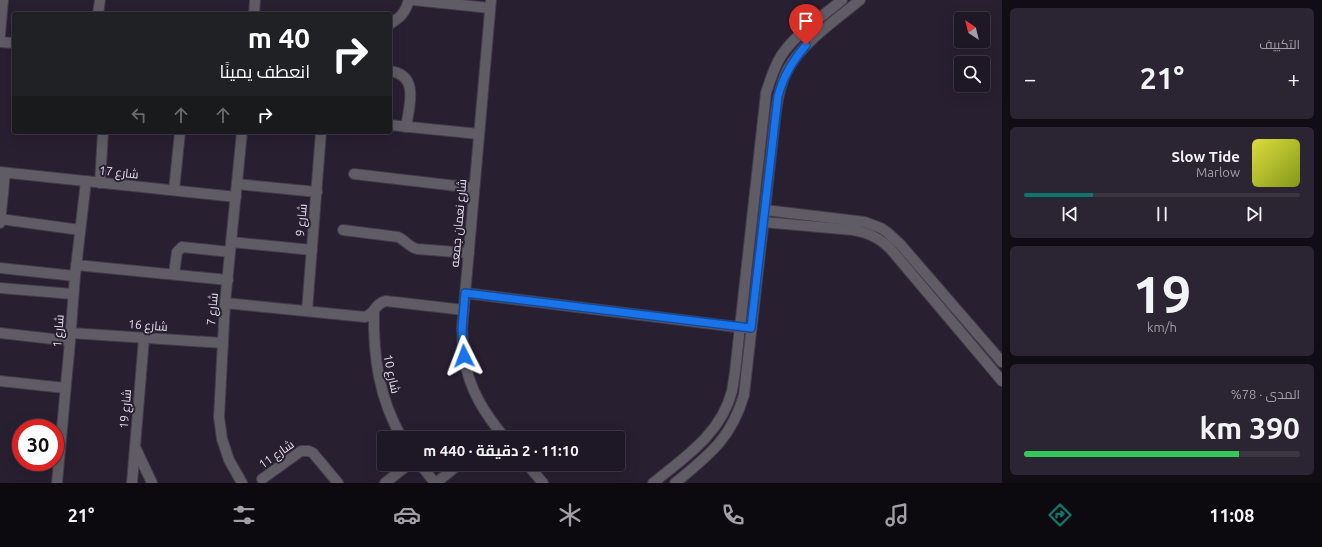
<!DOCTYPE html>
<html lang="ar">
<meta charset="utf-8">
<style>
body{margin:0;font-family:Ubuntu,Cairo,sans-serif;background:#2b2432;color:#f1f3f6;direction:rtl;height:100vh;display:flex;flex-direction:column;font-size:15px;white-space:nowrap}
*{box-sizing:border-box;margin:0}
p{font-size:13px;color:#a19fa7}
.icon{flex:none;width:22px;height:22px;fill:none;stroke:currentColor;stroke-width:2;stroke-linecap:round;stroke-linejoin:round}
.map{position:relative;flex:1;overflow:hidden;direction:ltr}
.side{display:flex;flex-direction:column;gap:8px;padding:8px;background:#100d14;width:320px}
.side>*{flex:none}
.banner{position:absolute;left:12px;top:12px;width:380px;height:122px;border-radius:4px;box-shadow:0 4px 16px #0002,0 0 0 1px #3c3642;direction:rtl;background:#202124;color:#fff;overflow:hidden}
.needle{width:26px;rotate:325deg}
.buttons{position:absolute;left:954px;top:12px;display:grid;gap:8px}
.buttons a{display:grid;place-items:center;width:36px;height:36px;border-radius:4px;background:#1e1725;box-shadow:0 4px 16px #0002,0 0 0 1px #3c3642;font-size:20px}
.speed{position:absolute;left:12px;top:419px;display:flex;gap:8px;font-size:20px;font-weight:700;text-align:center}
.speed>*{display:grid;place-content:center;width:52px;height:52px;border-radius:50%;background:#1e1725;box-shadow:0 4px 16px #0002,0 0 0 1px #3c3642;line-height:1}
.speed .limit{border:6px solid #d22;background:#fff;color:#111}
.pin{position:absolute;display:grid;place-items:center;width:34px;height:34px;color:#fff;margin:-41px -17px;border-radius:50% 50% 50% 0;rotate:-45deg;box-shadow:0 0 4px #0007}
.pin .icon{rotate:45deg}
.me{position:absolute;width:44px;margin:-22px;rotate:357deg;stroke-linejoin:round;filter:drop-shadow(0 0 3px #0008)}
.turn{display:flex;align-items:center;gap:14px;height:84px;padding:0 16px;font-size:18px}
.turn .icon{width:52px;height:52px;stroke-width:2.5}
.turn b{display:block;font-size:28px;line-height:34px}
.lanes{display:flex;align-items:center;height:38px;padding:0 16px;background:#0003;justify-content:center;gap:20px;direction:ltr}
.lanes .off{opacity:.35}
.big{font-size:30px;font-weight:700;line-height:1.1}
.side .widget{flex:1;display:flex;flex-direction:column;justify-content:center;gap:6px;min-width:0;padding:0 14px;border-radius:6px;background:#2b2432}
.side .dial{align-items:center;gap:0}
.dial b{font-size:52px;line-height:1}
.song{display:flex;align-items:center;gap:12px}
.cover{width:48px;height:48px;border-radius:6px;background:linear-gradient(135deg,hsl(60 70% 55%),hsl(70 70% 35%))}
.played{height:4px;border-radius:2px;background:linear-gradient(90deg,#0f766e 25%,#3c3642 25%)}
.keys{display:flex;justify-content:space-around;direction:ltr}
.heat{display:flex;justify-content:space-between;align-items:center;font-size:22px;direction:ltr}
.charge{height:6px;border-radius:3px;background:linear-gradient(90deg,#34c759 78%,#3c3642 0)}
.trip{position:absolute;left:377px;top:431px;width:248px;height:40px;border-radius:4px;background:#1e1725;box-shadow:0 4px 16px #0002,0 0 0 1px #3c3642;font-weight:700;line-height:40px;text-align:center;direction:rtl}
.dock{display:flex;height:64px;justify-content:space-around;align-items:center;background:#0c090f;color:#a19fa7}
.dock .icon{width:28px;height:28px}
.dock .on{color:#0f766e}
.dock b{font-size:18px;color:#f1f3f6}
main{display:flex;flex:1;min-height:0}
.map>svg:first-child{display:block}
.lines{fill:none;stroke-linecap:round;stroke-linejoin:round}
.minor-casing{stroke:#433a4b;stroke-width:12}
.minor{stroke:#605c65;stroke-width:10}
.route-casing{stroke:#114b97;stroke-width:10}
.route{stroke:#1a73e8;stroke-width:7}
.labels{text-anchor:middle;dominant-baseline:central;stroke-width:4;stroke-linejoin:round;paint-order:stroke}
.street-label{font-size:12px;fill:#e6e1ed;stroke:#281f31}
</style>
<main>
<section class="side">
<div class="widget"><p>التكييف</p>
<div class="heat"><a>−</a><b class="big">21°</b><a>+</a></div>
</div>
<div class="widget">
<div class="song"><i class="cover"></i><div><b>Slow Tide</b><p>Marlow</p></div></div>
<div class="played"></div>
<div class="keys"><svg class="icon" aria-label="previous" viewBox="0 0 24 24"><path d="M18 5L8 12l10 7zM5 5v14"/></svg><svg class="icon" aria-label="pause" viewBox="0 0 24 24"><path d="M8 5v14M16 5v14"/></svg><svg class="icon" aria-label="next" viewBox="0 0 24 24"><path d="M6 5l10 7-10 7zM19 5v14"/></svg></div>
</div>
<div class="widget dial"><b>19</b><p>km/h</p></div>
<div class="widget"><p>المدى · 78%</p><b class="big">390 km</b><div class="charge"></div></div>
</section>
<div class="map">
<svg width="1002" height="483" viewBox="0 0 1002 483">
<rect width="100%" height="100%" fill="#281f31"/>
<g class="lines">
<defs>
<g id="minor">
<path d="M 413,0 L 490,8"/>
<path d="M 491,0 L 462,329 C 463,338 462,348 464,357 C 469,389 484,413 505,438"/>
<path d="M 98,14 L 100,0"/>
<path d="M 254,14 L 255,0"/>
<path d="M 390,24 C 401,17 405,13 409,0"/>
<path d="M 0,35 L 3,0"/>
<path d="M 0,42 L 14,43"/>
<path d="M 390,71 C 420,75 409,107 406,127"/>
<path d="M 390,125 L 479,134"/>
<path d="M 0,172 L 236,197"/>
<path d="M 354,174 L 474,188"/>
<path d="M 100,183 L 103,132"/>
<path d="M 237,184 L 317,192"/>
<path d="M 174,190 L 180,132"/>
<path d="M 765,210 L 865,222 L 881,228 L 888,233 L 900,244 L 1002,362"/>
<path d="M 0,219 L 80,230"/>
<path d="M 763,222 L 853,230 C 871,233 883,240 894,253 L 1002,381"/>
<path d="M 0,223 L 5,173"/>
<path d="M 343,230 L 398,237 C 405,240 409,247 417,249 L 469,253"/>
<path d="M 231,242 L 312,250"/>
<path d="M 76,265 L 228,280"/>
<path d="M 0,268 L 75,276"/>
<path d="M 174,274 L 177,252 L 182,247 L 230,252"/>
<path d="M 0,288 L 73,294"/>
<path d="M 465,293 L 745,328"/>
<path d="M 225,303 L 365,317 C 375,314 375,303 386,301 L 464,310"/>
<path d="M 307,311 L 321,132"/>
<path d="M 374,311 C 373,356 379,399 402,438"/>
<path d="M 0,333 L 70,341"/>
<path d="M 71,333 L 223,343"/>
<path d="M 0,381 L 65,388"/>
<path d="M 490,438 L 499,431"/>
<path d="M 136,449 L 152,483"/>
<path d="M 420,464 L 435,483"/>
<path d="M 527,464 L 543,483"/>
<path d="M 262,479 L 301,451 L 309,451 L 313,453 L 338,483"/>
<path d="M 57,483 L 70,341 L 75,276 L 86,181"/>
<path d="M 132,483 L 144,338"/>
<path d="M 242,483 L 229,460 L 222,439 L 219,417 L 225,303 L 242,132"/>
<path d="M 385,483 L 409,464"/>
<path d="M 436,483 L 459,464"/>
<path d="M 653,483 C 685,457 721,434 732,391 C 733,385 734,379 735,372 L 766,93 C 770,80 774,67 781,56 C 796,33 822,17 842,0"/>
<path d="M 675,483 C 709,455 731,439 744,395 L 776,111 C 778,96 781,82 788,69 C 803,42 836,20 860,0"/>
</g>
</defs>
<use href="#minor" class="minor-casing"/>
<use href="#minor" class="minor"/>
</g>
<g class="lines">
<defs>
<path id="route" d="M 464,356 L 462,329 L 465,293 L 751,328 L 778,96 C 784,75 792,62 806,45"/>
</defs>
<use href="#route" class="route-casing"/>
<use href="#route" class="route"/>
</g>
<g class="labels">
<g class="street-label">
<text transform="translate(119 172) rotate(6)">شارع 17</text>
<text transform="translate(301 220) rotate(-85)">شارع 9</text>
<text transform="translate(458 223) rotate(-85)">شارع نعمان جمعه</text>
<text transform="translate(212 309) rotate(-85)">شارع 7</text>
<text transform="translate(148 325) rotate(4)">شارع 16</text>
<text transform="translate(58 331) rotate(-86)">شارع 1</text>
<text transform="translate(392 374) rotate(78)">شارع 10</text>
<text transform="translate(125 409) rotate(-85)">شارع 19</text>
<text transform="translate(276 454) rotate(-35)">شارع 11</text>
</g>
</g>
</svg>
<div class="buttons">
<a><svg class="needle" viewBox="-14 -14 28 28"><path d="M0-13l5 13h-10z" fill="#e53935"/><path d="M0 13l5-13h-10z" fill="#a19fa7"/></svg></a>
<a><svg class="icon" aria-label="search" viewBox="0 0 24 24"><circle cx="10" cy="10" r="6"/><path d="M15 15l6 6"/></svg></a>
</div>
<div class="speed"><div class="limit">30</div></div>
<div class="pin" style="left:806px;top:45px;background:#d93025"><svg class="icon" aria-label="arrive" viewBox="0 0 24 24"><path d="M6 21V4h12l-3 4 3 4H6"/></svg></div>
<svg class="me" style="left:464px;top:356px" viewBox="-20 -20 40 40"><path d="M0-17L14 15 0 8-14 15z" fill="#1a73e8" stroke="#fff" stroke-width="4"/></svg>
<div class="trip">11:10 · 2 دقيقة · 440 m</div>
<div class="banner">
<div class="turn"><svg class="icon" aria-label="right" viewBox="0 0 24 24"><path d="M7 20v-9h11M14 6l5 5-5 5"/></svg><div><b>40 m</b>انعطف يمينًا</div></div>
<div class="lanes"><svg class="icon off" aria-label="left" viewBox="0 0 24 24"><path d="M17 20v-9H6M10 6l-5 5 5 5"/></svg><svg class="icon off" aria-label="ahead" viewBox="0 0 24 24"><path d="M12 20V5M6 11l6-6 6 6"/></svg><svg class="icon off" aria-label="ahead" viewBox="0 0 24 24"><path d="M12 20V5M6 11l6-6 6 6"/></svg><svg class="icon" aria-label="right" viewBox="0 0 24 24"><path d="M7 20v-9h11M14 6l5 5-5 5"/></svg></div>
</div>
</div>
</main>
<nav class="dock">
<b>11:08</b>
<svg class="icon on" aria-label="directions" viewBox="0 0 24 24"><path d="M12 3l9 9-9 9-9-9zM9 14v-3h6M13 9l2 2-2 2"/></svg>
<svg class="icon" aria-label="music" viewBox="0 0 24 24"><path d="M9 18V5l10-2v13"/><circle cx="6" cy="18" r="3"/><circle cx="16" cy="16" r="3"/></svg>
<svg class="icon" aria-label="phone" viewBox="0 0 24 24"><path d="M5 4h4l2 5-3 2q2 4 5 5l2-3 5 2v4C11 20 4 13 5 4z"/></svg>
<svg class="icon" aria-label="climate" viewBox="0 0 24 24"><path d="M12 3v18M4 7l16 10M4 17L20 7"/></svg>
<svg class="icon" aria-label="car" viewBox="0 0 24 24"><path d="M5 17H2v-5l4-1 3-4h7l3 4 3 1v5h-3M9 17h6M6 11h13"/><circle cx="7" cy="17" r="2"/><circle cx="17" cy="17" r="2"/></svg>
<svg class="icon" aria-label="filters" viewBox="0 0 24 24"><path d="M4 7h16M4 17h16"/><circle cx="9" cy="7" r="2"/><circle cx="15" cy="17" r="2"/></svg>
<b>21°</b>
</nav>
